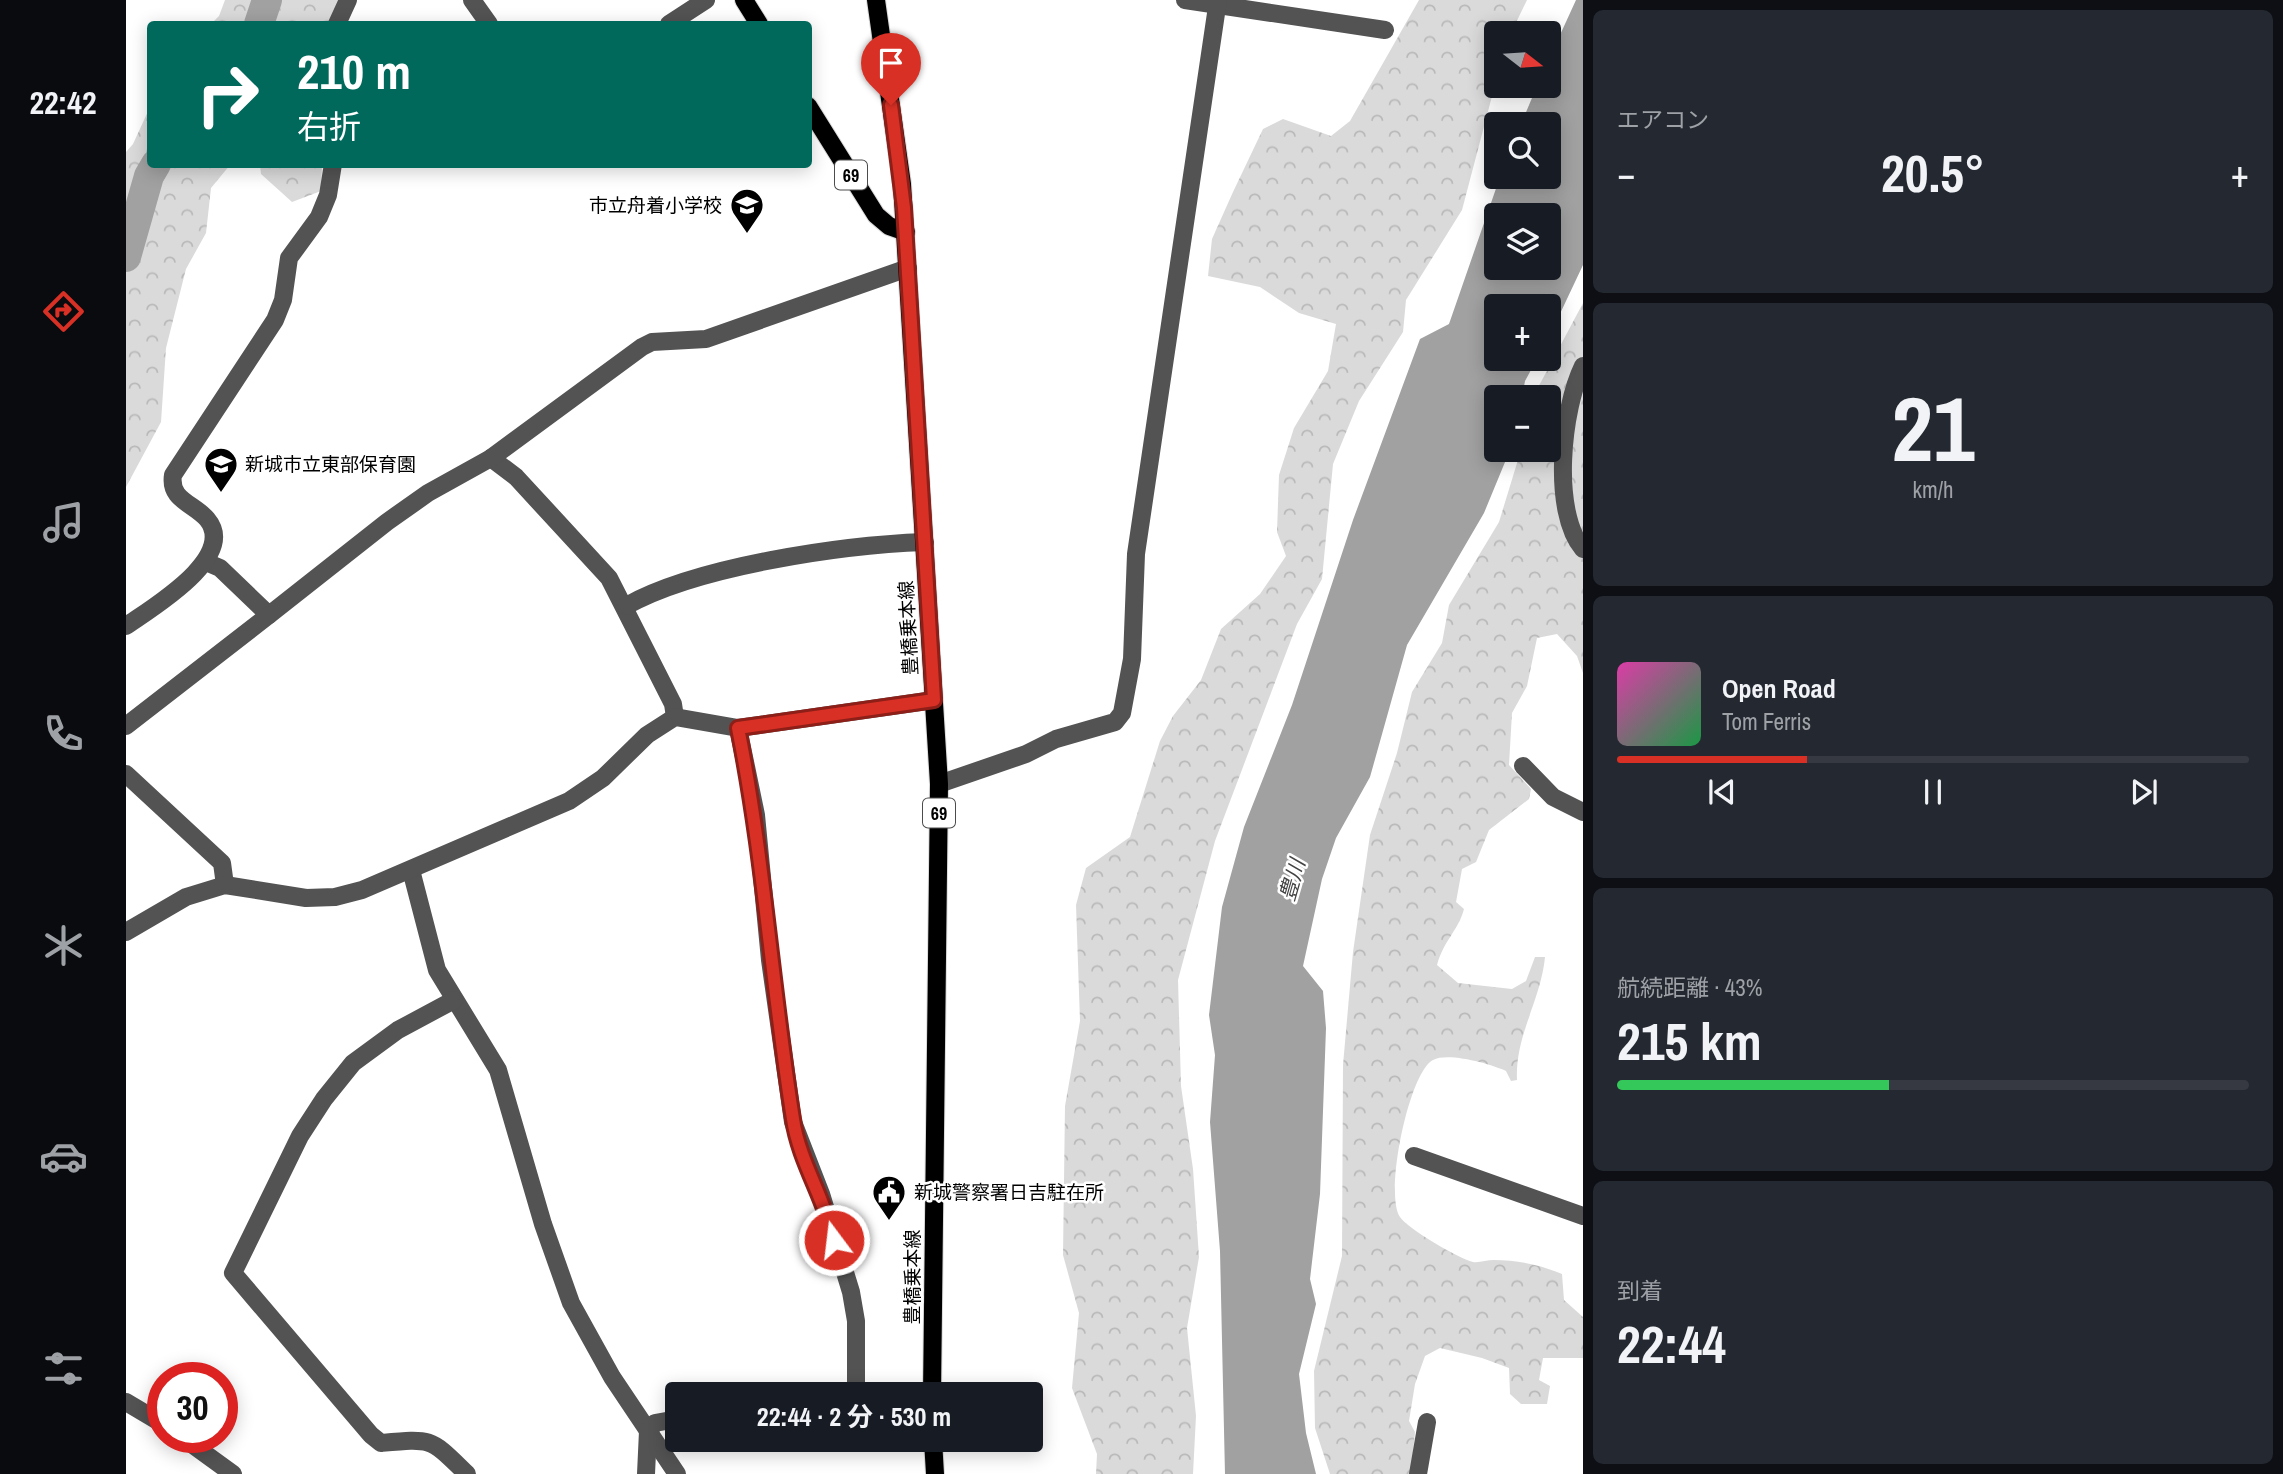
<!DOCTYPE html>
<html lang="ja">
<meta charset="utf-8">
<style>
body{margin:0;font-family:"Archivo Narrow","Noto Sans JP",sans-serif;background:#242831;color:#f1f3f6;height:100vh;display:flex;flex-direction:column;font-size:26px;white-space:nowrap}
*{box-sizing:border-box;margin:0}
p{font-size:23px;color:#9ea1a6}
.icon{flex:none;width:38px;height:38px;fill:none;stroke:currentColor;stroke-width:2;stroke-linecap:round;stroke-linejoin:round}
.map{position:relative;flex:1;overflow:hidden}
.panel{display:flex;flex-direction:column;gap:10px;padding:10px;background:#0d0f14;width:700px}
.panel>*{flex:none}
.top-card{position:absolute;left:21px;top:21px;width:665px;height:147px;border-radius:7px;box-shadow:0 4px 18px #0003;background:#00695c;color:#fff;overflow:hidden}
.needle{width:46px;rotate:107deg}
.controls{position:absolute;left:1358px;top:21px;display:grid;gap:14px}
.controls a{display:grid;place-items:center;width:77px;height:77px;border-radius:7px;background:#171b24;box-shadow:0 4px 18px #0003;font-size:35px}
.speed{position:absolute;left:21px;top:1362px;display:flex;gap:14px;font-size:35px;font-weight:700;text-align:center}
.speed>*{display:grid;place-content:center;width:91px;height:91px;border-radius:50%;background:#171b24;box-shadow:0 4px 18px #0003;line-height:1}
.speed .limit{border:10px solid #d22;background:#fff;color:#111}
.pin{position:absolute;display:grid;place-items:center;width:60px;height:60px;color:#fff;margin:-72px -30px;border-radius:50% 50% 50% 0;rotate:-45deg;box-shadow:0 0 7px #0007}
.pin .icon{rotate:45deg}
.me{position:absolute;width:77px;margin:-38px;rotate:345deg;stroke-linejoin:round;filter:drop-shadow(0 0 5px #0008)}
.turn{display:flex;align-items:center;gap:24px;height:147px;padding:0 35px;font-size:32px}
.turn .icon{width:91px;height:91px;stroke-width:2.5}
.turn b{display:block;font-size:49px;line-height:60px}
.big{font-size:52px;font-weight:700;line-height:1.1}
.panel .widget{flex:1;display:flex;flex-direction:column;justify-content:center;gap:10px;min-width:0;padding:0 24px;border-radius:10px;background:#242831}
.panel .dial{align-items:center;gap:0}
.dial b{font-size:91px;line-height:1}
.song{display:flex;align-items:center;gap:21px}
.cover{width:84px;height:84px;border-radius:10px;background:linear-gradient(135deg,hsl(320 70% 55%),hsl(140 70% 35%))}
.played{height:7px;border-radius:4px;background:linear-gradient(90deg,#d93025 30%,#363941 30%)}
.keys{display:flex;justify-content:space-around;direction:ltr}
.heat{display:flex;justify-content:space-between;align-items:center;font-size:38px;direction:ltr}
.charge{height:10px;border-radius:5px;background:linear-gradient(90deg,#34c759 43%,#363941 0)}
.trip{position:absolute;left:539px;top:1382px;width:378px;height:70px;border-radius:7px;background:#171b24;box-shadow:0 4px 18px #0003;font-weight:700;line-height:70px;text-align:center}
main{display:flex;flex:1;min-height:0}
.tab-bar{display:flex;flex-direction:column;width:126px;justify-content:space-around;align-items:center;background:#090b0e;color:#9ea1a6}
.tab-bar .icon{width:49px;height:49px}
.tab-bar .selected{color:#d93025}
.tab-bar b{font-size:32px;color:#f1f3f6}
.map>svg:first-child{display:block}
.forest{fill:url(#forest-crowns)}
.water{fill:#a1a1a1;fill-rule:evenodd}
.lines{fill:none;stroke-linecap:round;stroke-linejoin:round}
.river{stroke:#a1a1a1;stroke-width:30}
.major-casing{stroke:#dbdbdb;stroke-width:20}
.minor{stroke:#535353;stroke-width:18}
.major{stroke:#000;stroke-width:18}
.route-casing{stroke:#8d1f18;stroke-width:18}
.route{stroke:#d93025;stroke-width:12}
.labels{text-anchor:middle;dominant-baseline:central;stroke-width:5;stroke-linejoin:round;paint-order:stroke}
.shield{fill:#fff;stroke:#4c4c4c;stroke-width:2}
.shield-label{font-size:18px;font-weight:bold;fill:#000}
.poi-label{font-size:19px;fill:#000;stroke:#fff;text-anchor:start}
.street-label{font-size:19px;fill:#000;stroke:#fff}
.water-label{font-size:21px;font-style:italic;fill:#424242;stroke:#fff}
</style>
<main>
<nav class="tab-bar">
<b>22:42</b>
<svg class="icon selected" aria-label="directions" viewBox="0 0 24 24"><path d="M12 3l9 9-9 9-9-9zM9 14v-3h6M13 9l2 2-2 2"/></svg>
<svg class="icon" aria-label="music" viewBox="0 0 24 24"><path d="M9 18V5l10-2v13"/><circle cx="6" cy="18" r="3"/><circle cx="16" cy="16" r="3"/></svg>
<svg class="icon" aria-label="phone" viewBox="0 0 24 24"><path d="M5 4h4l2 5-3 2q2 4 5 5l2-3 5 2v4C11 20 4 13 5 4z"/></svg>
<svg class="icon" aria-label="climate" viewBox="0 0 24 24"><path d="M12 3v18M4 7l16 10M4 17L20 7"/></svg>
<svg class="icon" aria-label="car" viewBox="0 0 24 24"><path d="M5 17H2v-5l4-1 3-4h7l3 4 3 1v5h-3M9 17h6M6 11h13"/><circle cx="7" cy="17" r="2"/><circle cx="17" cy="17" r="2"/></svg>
<svg class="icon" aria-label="filters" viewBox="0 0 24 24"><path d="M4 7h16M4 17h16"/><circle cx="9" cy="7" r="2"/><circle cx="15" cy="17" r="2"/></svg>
</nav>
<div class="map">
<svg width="1457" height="1474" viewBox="0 0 1457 1474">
<defs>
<pattern id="forest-crowns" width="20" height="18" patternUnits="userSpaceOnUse" patternTransform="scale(1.75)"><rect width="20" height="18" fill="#dadada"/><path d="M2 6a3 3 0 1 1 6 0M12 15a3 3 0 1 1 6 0" fill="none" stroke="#b9b9b9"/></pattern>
</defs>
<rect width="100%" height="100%" fill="#fff"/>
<g class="forest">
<path d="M 99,0 L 216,0 L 208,24 L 85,24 L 93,16 Z"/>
<path d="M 1293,0 L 1401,0 L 1385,33 L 1370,33 L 1370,81 L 1336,210 L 1280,300 L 1277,332 L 1233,401 L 1207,464 L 1196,579 L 1171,624 L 1089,841 L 1052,980 L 1055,1086 L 1067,1169 L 1073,1257 L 1061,1328 L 1070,1416 L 1067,1474 L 970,1474 L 971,1454 L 946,1388 L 953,1313 L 937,1255 L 939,1106 L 954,1021 L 950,905 L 960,868 L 1004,837 L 1034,741 L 1047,716 L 1075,680 L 1095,629 L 1134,594 L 1160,556 L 1151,532 L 1153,475 L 1168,428 L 1202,371 L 1210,324 L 1173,313 L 1134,287 L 1082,276 L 1086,239 L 1107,192 L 1137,129 L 1157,119 L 1205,136 L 1224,121 Z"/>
<path d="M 24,107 L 24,164 L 104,165 L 85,188 L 80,233 L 60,269 L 40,348 L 35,422 L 0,487 L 0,152 L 7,144 Z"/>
<path d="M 134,165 L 196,165 L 195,191 L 166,202 L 135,174 Z"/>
<path d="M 1457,303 L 1457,673 L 1451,656 L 1431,634 L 1411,638 L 1401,686 L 1386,713 L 1383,765 L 1405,789 L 1403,799 L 1363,830 L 1350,862 L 1336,869 L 1330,902 L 1338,909 C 1332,931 1318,940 1311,965 L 1332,983 L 1386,989 L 1400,981 L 1409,957 L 1419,957 C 1415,1000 1389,1035 1391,1080 L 1385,1081 L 1380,1071 C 1364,1064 1323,1052 1307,1060 C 1283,1072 1258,1194 1274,1217 C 1282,1229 1332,1258 1347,1262 C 1353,1263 1361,1260 1368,1260 C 1391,1260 1415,1265 1436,1274 L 1438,1300 L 1457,1317 L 1457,1358 L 1417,1358 L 1413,1380 L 1424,1386 L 1421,1404 L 1395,1404 L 1384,1394 L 1383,1368 L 1356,1358 L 1314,1348 L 1299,1356 L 1289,1384 L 1283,1421 L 1289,1432 L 1285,1474 L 1204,1474 L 1189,1428 L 1188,1371 L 1216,1256 L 1217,1065 L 1227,952 L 1244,835 L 1271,753 L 1286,692 L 1316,643 L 1323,605 L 1373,522 L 1395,450 L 1423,450 L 1423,397 L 1407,397 Z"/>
</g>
<path class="water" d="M 1450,0 L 1457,0 L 1457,265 L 1423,337 L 1423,306 L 1370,306 L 1370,359 L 1411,359 L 1399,381 L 1396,397 L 1370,397 L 1370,450 L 1384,450 L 1358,513 L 1281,645 L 1244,777 L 1210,838 L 1196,879 L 1177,966 L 1197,991 L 1200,1028 L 1194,1194 L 1184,1279 L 1190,1304 L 1173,1374 L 1180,1433 L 1190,1474 L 1099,1474 L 1094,1251 L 1084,1122 L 1089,1055 L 1083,1015 L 1096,907 L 1118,827 L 1166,705 L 1227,520 L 1294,339 L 1323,324 L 1374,177 L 1423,177 L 1423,124 L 1395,124 L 1411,86 L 1423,86 L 1423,59 ZM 1370,215 L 1423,215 L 1423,268 L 1370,268 Z"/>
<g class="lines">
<g class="river">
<path d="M 133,24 L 141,0"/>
<path d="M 0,257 L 23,176 L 30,164"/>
</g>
<defs>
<g id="major">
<path d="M 618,0 L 633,24"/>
<path d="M 750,0 L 776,184 L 813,784 L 806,1395"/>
<path d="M 682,106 L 750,215 L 763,226 L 780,232"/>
<path d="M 807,1440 L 809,1474"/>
</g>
</defs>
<use href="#major" class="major-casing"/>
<g class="minor">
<path d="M 346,0 L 363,24"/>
<path d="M 1059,0 L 1259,30"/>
<path d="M 211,24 L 222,0"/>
<path d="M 543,24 L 580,0"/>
<path d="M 1457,366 C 1436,409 1425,511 1457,549"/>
<path d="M 365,458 L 390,477 L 483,578 L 547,704 L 549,717"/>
<path d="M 80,562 L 94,568 L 143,615 L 261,522 L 302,493 L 365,458 L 516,347 L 526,342 L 580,339 L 782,268"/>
<path d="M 500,606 C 571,566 716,545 799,542"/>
<path d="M 0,626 C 24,609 113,557 81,519 C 67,503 43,500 47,475 L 149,320 L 157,300 L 163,258 L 193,217 L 202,195 L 207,164"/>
<path d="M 0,726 L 143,615"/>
<path d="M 612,728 L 630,815 L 644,960 L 667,1122 L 695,1194 L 725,1292 L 730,1321 L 730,1393 L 792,1395"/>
<path d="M 1397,766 L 1427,797 L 1457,812"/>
<path d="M 0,774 L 96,863 L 99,885"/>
<path d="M 813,784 L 900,754 L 930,739 L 989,722 L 996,713 L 1006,659 L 1010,554 L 1092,0"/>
<path d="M 285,870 L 311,970 L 372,1070 L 417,1224 L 445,1303 L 486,1377 L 551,1474"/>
<path d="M 0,932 L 60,897 L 99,885 L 180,898 L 209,897 L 236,890 L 443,801 L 477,778 L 521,735 L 549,717 L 612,728 L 808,700"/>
<path d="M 328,1000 L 272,1030 L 227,1063 L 198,1099 L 174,1136 L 107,1273 L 245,1435 L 255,1443 C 307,1438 304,1438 341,1474"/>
<path d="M 1288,1156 L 1457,1216"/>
<path d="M 698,1395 L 730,1393"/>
<path d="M 0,1402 L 37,1424"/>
<path d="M 56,1437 L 107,1474"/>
<path d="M 520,1474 L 522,1431 L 529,1423 L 551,1419"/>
<path d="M 1292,1474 L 1301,1422"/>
</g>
<use href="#major" class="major"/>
</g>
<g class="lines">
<defs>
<path id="route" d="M 708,1240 C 699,1199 673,1161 667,1119 C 646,989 638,857 612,728 L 808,700 L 778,208 L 765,105"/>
</defs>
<use href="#route" class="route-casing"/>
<use href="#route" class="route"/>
</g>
<defs>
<symbol id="school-pin" viewBox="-11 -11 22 30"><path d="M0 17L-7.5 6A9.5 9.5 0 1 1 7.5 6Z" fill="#000" stroke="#fff"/><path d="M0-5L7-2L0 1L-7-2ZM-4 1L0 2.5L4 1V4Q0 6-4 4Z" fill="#fff"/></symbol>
<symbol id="civic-pin" viewBox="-11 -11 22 30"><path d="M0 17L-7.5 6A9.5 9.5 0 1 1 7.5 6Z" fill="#000" stroke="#fff"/><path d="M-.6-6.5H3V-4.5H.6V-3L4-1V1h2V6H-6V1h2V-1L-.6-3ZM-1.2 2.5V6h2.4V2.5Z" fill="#fff"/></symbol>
</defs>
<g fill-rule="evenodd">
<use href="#school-pin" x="602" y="186" width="38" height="52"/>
<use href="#school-pin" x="76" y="445" width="38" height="52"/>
<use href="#civic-pin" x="744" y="1173" width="38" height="52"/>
</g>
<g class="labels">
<g class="shield">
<rect x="709" y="160.5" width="32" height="29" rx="5"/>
<rect x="797" y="798.5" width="32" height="29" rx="5"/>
</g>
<g class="shield-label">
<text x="725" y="175">69</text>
<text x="813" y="813">69</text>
</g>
<g class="poi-label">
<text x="596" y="205" text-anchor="end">市立舟着小学校</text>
<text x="119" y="464">新城市立東部保育園</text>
<text x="788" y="1192">新城警察署日吉駐在所</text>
</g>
<g class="street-label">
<text transform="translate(782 628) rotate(-93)">豊橋乗本線</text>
<text transform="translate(786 1277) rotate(-90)">豊橋乗本線</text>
</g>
<g class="water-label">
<text transform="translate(1166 880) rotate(-74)">豊川</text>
</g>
</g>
</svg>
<div class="controls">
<a><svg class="needle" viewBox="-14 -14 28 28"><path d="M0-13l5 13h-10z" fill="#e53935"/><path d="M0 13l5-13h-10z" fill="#9ea1a6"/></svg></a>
<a><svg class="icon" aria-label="search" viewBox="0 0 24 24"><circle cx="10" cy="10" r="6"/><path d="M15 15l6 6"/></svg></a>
<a><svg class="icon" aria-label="layers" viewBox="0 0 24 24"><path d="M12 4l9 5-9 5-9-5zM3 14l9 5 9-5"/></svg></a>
<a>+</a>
<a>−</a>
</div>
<div class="speed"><div class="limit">30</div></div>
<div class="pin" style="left:765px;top:105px;background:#d93025"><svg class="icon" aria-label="arrive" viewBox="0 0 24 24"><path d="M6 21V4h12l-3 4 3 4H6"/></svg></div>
<svg class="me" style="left:708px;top:1240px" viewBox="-20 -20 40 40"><circle r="17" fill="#d93025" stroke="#fff" stroke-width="3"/><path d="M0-11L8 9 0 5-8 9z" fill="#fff"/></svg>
<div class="trip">22:44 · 2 分 · 530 m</div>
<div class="top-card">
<div class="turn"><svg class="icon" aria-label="right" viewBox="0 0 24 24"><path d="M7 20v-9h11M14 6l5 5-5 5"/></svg><div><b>210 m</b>右折</div></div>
</div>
</div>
<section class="panel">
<div class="widget"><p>エアコン</p>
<div class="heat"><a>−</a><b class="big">20.5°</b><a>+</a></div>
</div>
<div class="widget dial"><b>21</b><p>km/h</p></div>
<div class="widget">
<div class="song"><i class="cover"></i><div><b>Open Road</b><p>Tom Ferris</p></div></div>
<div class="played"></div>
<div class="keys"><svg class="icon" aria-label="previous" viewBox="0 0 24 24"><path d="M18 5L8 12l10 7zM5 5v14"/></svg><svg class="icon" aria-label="pause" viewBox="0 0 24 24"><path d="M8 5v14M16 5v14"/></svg><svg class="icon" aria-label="next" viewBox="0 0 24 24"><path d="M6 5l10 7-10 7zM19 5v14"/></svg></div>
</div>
<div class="widget"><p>航続距離 · 43%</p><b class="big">215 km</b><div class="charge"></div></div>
<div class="widget"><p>到着</p><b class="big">22:44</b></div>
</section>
</main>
